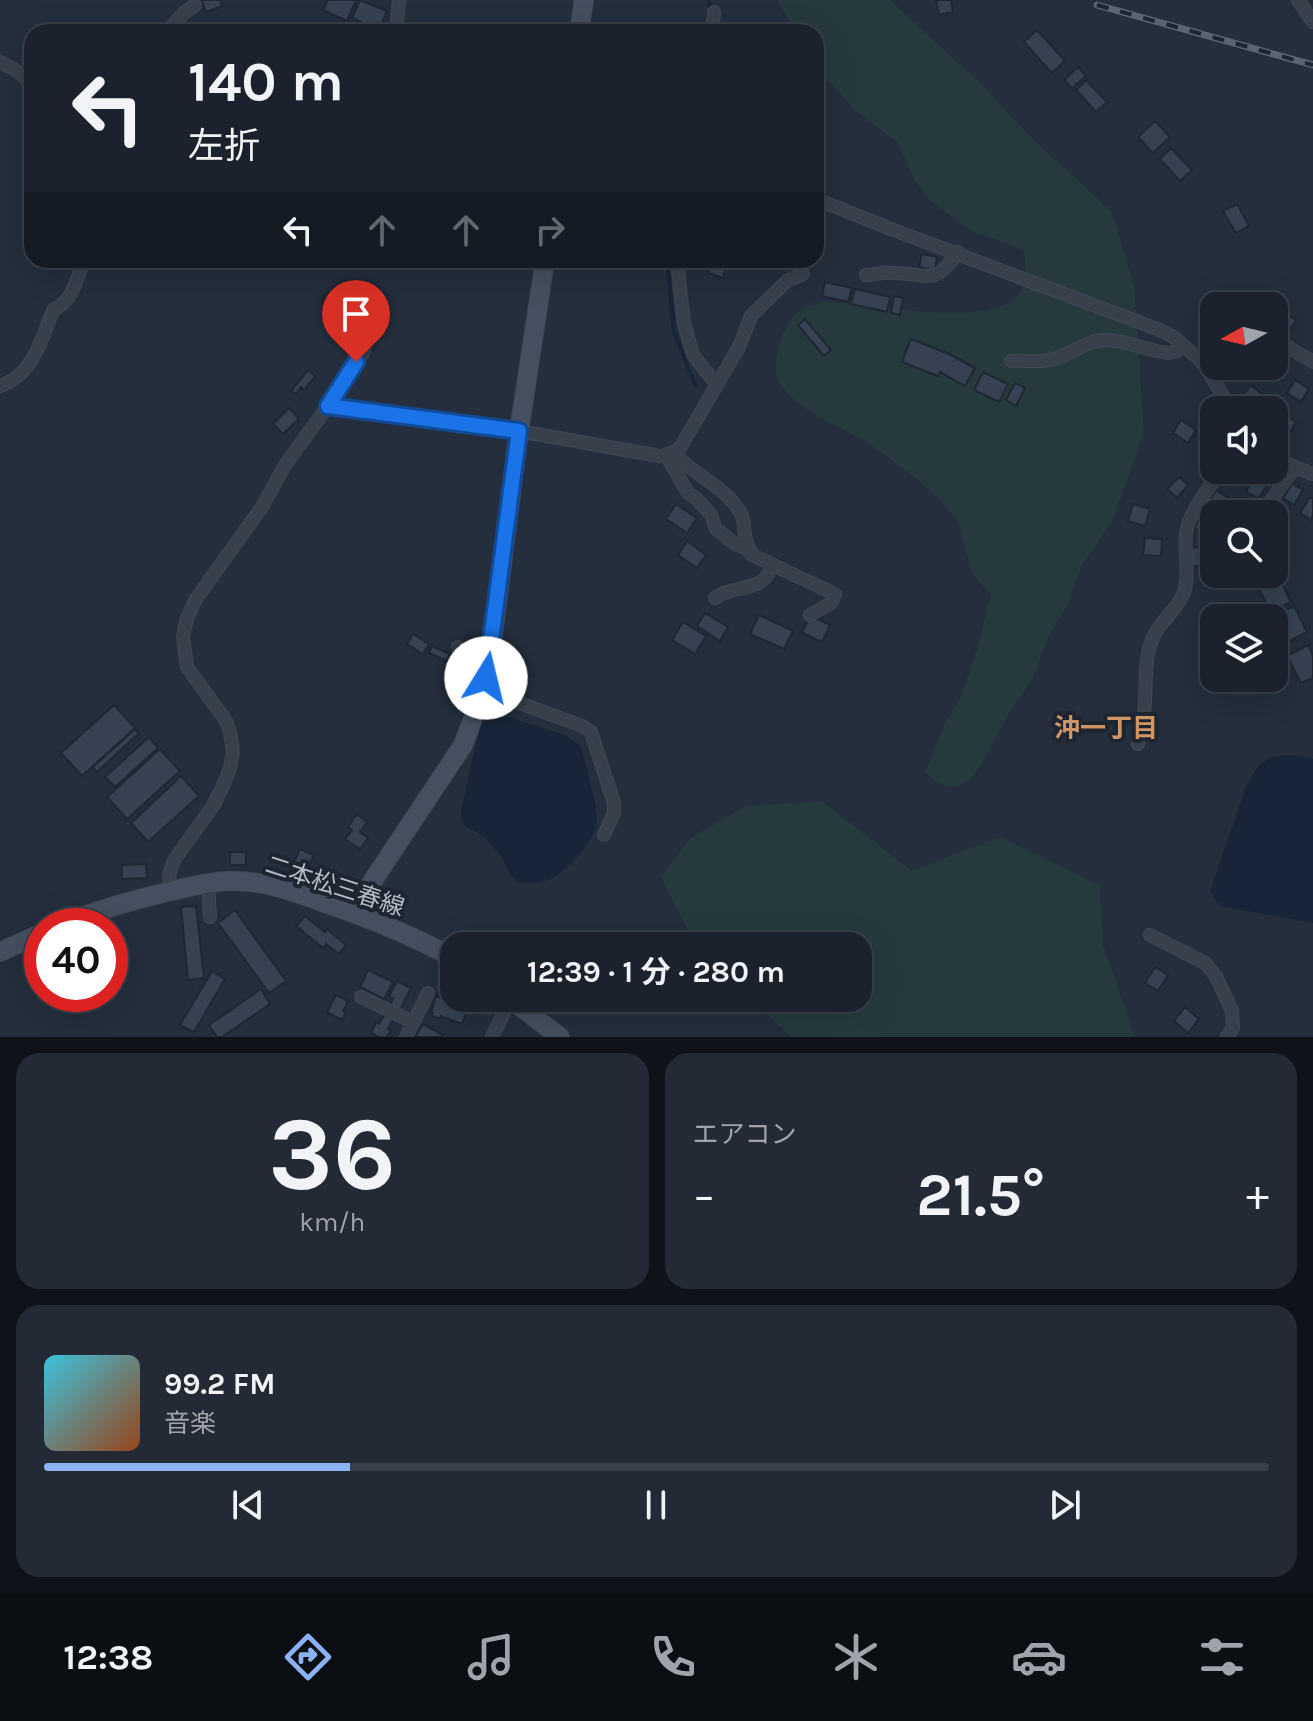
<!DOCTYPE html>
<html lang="ja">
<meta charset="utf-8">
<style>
body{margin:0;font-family:Karla,"Noto Sans JP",sans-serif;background:#242a35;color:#f1f3f6;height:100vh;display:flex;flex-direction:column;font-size:30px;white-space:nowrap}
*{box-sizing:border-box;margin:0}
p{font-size:26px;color:#a0a4aa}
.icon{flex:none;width:44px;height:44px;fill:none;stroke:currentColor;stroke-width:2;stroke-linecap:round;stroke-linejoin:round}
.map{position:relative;height:1037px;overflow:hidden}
.sheet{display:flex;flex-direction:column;gap:16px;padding:16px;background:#0f1319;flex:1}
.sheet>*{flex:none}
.top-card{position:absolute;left:24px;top:24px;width:800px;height:244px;border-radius:24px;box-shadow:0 8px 32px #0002,0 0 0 2px #393f49;background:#1b222d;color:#f1f3f6;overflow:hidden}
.needle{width:52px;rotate:262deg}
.buttons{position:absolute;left:1200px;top:292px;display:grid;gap:16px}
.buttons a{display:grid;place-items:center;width:88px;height:88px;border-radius:16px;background:#1b222d;box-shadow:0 8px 32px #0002,0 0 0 2px #393f49;font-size:40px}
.speed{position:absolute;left:24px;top:908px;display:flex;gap:16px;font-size:40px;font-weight:700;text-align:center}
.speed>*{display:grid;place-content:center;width:104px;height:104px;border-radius:50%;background:#1b222d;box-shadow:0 8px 32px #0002,0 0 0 2px #393f49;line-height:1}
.speed .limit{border:12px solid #d22;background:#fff;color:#111}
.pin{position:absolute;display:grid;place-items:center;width:68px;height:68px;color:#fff;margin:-82px -34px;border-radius:50% 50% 50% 0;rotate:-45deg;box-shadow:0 0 8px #0007}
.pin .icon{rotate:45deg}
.me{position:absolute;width:88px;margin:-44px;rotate:9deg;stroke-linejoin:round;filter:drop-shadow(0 0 6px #0008)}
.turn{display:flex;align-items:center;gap:28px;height:168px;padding:0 32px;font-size:36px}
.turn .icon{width:104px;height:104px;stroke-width:2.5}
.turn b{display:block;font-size:56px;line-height:68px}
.lanes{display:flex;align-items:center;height:76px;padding:0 32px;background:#0003;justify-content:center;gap:40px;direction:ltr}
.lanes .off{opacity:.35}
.big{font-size:60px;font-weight:700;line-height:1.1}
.sheet .tile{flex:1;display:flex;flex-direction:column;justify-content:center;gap:12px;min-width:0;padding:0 28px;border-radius:24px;background:#242a35}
.sheet .dial{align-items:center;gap:0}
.dial b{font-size:104px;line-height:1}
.song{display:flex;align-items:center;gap:24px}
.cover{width:96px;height:96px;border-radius:12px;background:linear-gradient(135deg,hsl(190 70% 55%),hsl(20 70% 35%))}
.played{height:8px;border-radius:4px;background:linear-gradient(90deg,#8bb3f4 25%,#393f49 25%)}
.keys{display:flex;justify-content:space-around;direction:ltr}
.heat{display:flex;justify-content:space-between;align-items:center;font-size:44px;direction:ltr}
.sheet .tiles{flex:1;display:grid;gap:16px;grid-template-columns:1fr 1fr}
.tile:last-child{grid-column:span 2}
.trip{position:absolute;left:440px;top:932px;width:432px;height:80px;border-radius:24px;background:#1b222d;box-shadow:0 8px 32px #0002,0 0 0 2px #393f49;font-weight:700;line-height:80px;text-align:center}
.dock{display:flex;height:128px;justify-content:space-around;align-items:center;background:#0b0e12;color:#a0a4aa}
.dock .icon{width:56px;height:56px}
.dock .active{color:#8bb3f4}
.dock b{font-size:36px;color:#f1f3f6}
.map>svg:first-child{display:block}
.green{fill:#263a3d}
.water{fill:#182539}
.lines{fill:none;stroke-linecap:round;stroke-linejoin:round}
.stream{stroke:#182539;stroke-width:4}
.building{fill:#364252;stroke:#1f2733;stroke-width:2}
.street-casing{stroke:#414955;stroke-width:14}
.secondary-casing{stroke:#414955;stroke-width:20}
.street{stroke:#38404c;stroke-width:12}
.secondary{stroke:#464f5f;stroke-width:18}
.rail-casing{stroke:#5a6473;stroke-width:7}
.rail{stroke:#1d2531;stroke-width:4;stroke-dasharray:12;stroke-linecap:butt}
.route-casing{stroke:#114b97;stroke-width:20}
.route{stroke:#1a73e8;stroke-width:14}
.labels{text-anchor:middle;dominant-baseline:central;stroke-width:8;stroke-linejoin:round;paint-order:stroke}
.street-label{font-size:24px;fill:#b3bbc7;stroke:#1d2531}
.neighbourhood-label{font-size:26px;font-weight:bold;fill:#d09565;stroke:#1d2531}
</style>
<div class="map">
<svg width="1313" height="1037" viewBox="0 0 1313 1037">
<rect width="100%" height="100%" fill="#242e3c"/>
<g class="green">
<path d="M 777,0 L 890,0 L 977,80 L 1037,143 L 1112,212 L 1134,286 L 1144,432 L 1113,520 L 1082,565 L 1068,603 L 1047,640 L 1032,680 L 1007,716 L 985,758 L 971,779 L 957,787 L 945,786 L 933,780 L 925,772 L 945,724 L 962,694 L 978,646 L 991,595 C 984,586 973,577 970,566 C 965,552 964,532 956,519 C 936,490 897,464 869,444 C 845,428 785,406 777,377 C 773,364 779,341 785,330 C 791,316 800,309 816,304 C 823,301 832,303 840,303 C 880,304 998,331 1021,291 C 1027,281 1025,262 1024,250 L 996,239 L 973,232 L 928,199 L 913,178 L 898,143 L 856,111 L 816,68 L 816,32 L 795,32 Z"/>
<path d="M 822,801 L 912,871 L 999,837 L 1100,885 L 1103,945 L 1135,1037 L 791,1037 L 749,998 L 858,998 L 858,946 L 696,946 L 661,877 L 690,838 L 746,806 Z"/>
</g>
<g class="water">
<path d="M 486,710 L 565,735 L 581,746 C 585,764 598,807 597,821 C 595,842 563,877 544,881 C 536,883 526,882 518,882 L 510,875 L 502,857 L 485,837 L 465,826 L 461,819 L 461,810 L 482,718 Z"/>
<path d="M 1283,755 L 1295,755 L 1313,759 L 1313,923 L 1220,906 L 1210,892 L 1247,784 L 1259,765 L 1270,758 Z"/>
</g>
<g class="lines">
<g class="stream">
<path d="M 709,0 L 710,10"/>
<path d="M 667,260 L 674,332 L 695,385"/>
</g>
</g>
<g class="building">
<path d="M 201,0 L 220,0 L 222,6 L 206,12 Z"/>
<path d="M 328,0 L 356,0 L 347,21 L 323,10 Z"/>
<path d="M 360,0 L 387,11 L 379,30 L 352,18 Z"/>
<path d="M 936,0 L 951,0 L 953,12 L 939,15 Z"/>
<path d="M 1037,30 L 1065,61 L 1052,73 L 1024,42 Z"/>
<path d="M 1078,67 L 1086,76 L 1072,88 L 1064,80 Z"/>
<path d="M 1086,80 L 1107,102 L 1096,112 L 1076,90 Z"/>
<path d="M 1155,121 L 1170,137 L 1153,153 L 1138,137 Z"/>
<path d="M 1171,148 L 1192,170 L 1180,181 L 1160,159 Z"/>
<path d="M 1237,204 L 1249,226 L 1236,233 L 1223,211 Z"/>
<path d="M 922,254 L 937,257 L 935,271 L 919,267 Z"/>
<path d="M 713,260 L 728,260 L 723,278 L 708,273 Z"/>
<path d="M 825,282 L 852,288 L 848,302 L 822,296 Z"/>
<path d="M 855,289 L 890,297 L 887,312 L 851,304 Z"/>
<path d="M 1255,291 L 1274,303 L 1272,306 L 1246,306 Z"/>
<path d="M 894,296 L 903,298 L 900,315 L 891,313 Z"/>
<path d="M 1283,312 L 1296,320 L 1285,338 L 1274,331 L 1274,327 Z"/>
<path d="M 805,319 L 831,350 L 824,356 L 798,325 Z"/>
<path d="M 911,339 L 947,353 L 975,368 L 965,386 L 940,372 L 938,376 L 902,362 Z"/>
<path d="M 308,370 L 315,376 L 304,390 L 301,387 L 296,394 L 291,391 Z"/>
<path d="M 983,372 L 1008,384 L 999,402 L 974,390 Z"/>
<path d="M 1295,380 L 1309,389 L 1301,402 L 1287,393 Z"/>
<path d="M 1015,383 L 1025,388 L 1016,406 L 1006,400 Z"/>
<path d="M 1251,385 L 1266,397 L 1256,410 L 1241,410 L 1235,405 Z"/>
<path d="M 289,408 L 299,419 L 283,434 L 273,424 Z"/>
<path d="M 1282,414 L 1296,422 L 1286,439 L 1274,432 Z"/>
<path d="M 1181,420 L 1196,430 L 1188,443 L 1173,433 Z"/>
<path d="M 1209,444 L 1214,448 L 1213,465 L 1200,454 Z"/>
<path d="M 1256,476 L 1268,484 L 1258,499 L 1246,491 Z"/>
<path d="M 1179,477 L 1188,485 L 1177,498 L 1167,489 Z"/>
<path d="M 1292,483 L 1303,490 L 1294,505 L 1283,498 Z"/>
<path d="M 1216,490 L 1230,499 L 1221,514 L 1206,506 Z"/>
<path d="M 1310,497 L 1313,499 L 1313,516 L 1311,520 L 1300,513 Z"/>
<path d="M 676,504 L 697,518 L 687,533 L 666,519 Z"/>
<path d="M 1133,504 L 1150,509 L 1145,526 L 1128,521 Z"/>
<path d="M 1204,512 L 1214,518 L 1206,535 L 1194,528 Z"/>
<path d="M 1145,538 L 1162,539 L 1161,556 L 1143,555 Z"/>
<path d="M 687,541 L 706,555 L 697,568 L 678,555 Z"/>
<path d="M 1204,547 L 1206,565 L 1191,566 L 1190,548 Z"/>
<path d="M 1279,578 L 1291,602 L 1271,612 L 1259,589 Z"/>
<path d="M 1294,606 L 1307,632 L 1288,642 L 1274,616 Z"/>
<path d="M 705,613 L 728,627 L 720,641 L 697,626 Z"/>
<path d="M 759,615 L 793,631 L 784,649 L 750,634 Z"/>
<path d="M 810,615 L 830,625 L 822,642 L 802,633 Z"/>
<path d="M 683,622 L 706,636 L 695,654 L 672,640 Z"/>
<path d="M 413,634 L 429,644 L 423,654 L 407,644 Z"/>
<path d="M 1308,645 L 1313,656 L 1313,678 L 1301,683 L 1287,656 Z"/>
<path d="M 432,646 L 450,654 L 447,661 L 429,653 Z"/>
<path d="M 114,705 L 135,728 L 82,776 L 61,753 Z"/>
<path d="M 135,729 L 139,733 L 97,772 L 93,767 Z"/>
<path d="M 149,737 L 158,748 L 115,787 L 105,777 Z"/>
<path d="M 160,749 L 180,771 L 127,819 L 107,797 Z"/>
<path d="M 181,776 L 199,796 L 148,842 L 131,823 Z"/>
<path d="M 357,814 L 367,822 L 360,832 L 368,838 L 360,849 L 345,839 L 352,830 L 348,827 Z"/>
<path d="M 300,849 L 314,855 L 304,877 L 290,870 Z"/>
<rect x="230" y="852" width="16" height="13"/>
<path d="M 146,864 L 147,878 L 122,879 L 122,865 Z"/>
<path d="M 196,906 L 204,978 L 188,980 L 181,907 Z"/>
<path d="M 235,910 L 286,981 L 269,993 L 218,923 Z"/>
<path d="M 305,916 L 325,932 L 327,929 L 346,945 L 339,954 L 326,944 L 323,948 L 296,926 Z"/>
<path d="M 1155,967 L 1168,975 L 1158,991 L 1145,983 Z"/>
<path d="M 368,970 L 393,982 L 384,999 L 360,987 Z"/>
<path d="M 212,971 L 225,979 L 194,1032 L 180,1025 Z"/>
<path d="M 397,981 L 411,988 L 400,1010 L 390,1005 L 393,998 L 389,996 Z"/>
<path d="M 261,989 L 270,1004 L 222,1037 L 217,1037 L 209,1025 Z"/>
<path d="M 336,995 L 348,1001 L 343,1011 L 346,1013 L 342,1020 L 327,1012 Z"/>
<path d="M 436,996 L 468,1008 L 462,1024 L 441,1016 L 440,1019 L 432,1016 L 433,1013 L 431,1013 Z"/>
<path d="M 1185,1007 L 1199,1019 L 1188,1033 L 1174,1021 Z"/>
<path d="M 384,1015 L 393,1019 L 388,1029 L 391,1030 L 387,1037 L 379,1037 L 371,1033 L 376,1022 L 379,1024 Z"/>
<path d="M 423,1024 L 443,1035 L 441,1037 L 415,1037 Z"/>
</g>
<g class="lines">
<defs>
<g id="street">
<path d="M 1298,0 L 1313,22"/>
<path d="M 166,32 L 184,13 L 195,5"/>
<path d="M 396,32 L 399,0"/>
<path d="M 712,32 L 714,12"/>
<path d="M 0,62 L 14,69 L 32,83"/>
<path d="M 816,199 L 891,229 L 1160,330 L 1175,338 L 1202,362 L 1232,410"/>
<path d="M 677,260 L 684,323 L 693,355 L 716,384"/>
<path d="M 866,275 C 876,274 887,272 898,273 C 931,275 935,285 958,252"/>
<path d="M 1274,339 L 1313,362"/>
<path d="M 1011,361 C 1025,360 1040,363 1054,359 C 1072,354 1086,340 1106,340 C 1127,340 1147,351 1168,353 C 1175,353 1179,350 1184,346"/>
<path d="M 1202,362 L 1214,351"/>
<path d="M 0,386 C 33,375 42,339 53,310 C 74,300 76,280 84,260"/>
<path d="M 328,406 L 519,431 L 659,456 C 668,455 673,453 680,448 L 739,347 L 751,316 L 787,281 L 803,274"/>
<path d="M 674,453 C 693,475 725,486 740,512 C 745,520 744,528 745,537 C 747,543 749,549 752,555 L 835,594 L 831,603 L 810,615"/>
<path d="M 1274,454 L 1290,465 L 1313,474"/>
<path d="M 666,455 L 688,493 L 697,499 L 711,515 L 716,529 L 735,544 L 750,550"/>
<path d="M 1270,502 L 1295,467"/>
<path d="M 715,598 C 729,587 756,590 766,577 C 769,574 770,569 771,564"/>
<path d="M 458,647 L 484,690 L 582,726 L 591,732 L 614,803 L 614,813 L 604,835"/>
<path d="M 1138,744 C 1140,734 1143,724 1144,714 C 1147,689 1143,663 1152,640 C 1159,620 1179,610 1185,589 C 1189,571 1184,552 1186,534 C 1188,513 1210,486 1222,470"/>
<path d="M 208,884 L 210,917"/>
<path d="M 171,891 L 169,875 L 174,860 L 213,806 L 223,786 L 230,768 L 233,752 L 230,732 L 226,721 L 187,667 L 183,637 L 187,618 L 196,599 L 262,507 L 285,465 L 328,406 L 364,351"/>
<path d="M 1150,935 L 1205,963 L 1216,976 L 1232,1011 L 1233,1028 L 1227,1037"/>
<path d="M 361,997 L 413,1022"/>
<path d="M 406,1037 L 428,993"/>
<path d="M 492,1037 L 511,999"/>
</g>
<g id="secondary">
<path d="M 579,32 L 584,0"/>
<path d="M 352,912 L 463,745 L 484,690 L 491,650 L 519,431 L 545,260"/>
<path d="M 58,926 C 88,913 120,904 151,896 C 177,890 203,882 230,881 C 263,880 294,892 325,903 C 369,918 413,936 454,958"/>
<path d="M 0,952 L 42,933"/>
<path d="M 509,998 L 560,1037"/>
</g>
</defs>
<use href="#street" class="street-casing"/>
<use href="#secondary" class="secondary-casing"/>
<use href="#street" class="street"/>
<use href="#secondary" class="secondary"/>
<defs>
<path id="rail" d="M 1097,5 L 1313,65"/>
</defs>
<use href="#rail" class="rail-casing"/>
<use href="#rail" class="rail"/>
</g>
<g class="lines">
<defs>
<path id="route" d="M 356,362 L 328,406 L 519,431 L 486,678"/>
</defs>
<use href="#route" class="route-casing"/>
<use href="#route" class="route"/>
</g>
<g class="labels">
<g class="street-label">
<text transform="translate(335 886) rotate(18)">二本松三春線</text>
</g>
<g class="neighbourhood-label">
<text x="1106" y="728">沖一丁目</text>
</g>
</g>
</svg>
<div class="buttons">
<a><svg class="needle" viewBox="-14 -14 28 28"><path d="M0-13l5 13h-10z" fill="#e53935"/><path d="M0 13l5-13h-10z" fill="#a0a4aa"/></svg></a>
<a><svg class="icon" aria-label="sound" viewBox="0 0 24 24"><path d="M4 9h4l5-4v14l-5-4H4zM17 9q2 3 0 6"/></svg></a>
<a><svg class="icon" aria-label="search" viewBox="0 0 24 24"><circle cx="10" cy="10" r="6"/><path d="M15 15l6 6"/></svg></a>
<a><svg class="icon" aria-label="layers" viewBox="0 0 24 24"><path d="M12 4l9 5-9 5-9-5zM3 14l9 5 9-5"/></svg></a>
</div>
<div class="speed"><div class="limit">40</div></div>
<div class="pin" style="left:356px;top:362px;background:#d93025"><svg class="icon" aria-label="arrive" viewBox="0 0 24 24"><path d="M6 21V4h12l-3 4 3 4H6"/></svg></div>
<svg class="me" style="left:486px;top:678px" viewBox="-20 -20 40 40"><circle r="19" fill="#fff"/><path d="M0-13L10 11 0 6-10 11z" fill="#1a73e8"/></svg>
<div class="trip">12:39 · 1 分 · 280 m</div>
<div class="top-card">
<div class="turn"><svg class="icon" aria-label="left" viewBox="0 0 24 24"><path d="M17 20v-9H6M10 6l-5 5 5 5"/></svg><div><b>140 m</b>左折</div></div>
<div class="lanes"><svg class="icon" aria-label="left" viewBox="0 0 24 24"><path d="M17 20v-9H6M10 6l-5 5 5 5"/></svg><svg class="icon off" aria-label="ahead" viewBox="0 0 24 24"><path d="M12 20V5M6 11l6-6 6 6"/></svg><svg class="icon off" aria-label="ahead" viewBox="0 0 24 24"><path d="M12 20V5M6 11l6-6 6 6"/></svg><svg class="icon off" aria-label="right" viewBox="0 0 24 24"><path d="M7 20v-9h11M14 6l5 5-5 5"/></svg></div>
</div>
</div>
<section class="sheet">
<div class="tiles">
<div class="tile dial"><b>36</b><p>km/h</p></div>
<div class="tile"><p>エアコン</p>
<div class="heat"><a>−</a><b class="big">21.5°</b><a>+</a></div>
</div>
<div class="tile">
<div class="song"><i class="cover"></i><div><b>99.2 FM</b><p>音楽</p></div></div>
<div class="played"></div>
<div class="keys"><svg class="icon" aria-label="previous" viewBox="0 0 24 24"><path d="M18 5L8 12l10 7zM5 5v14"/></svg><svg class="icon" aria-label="pause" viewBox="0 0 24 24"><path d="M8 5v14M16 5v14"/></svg><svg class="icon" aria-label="next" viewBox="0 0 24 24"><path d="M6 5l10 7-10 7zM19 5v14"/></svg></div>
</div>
</div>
</section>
<nav class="dock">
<b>12:38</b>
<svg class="icon active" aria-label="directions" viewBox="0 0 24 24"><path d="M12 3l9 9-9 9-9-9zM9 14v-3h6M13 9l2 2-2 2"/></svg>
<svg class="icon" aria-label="music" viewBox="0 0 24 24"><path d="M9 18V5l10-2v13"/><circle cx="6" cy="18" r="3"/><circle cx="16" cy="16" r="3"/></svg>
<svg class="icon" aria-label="phone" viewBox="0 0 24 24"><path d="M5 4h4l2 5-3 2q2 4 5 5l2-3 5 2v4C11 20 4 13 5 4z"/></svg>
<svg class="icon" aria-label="climate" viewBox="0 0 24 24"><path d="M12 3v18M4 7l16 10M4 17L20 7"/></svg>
<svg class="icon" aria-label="car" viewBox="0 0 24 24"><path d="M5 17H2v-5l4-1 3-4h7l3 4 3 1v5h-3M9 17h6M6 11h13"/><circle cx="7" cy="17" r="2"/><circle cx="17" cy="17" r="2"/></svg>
<svg class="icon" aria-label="filters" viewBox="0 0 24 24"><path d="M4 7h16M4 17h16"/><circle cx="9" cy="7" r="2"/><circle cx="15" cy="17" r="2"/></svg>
</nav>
